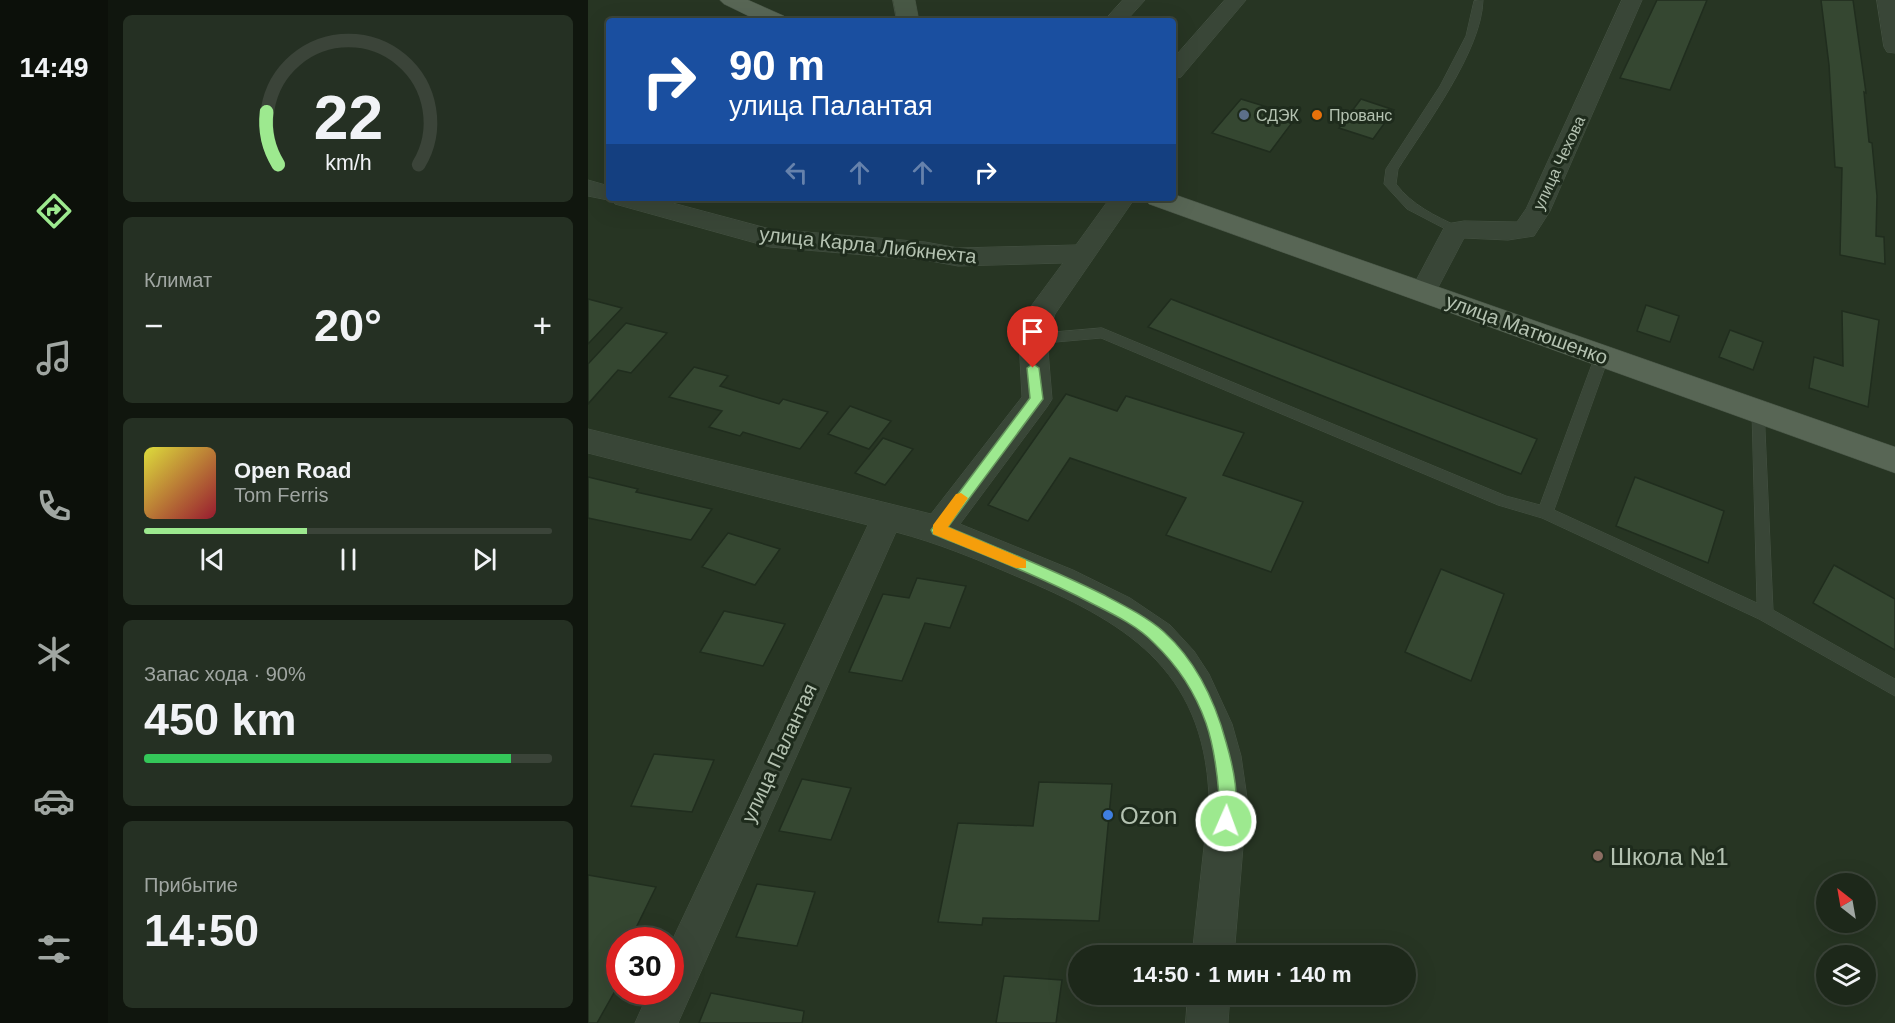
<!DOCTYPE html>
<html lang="ru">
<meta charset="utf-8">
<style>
body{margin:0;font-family:Arial,sans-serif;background:#253023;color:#f1f3f6;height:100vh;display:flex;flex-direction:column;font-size:22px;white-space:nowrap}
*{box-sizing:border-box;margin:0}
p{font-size:20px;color:#a0a6a2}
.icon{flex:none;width:33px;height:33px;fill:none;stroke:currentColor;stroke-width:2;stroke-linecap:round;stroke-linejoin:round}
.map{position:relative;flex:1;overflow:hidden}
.side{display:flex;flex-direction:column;gap:15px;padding:15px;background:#10160e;width:480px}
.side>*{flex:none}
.hud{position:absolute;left:18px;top:18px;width:570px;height:183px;border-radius:6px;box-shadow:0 6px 24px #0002,0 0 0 2px #3b4439;background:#1a4fa0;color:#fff;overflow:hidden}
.needle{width:39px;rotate:329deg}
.fabs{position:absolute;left:1228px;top:873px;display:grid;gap:12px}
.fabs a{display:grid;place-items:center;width:60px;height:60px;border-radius:50%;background:#1d281a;box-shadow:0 6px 24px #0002,0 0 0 2px #3b4439;font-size:30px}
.speed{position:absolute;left:18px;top:927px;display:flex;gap:12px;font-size:30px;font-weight:700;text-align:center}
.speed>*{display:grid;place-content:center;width:78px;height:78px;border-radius:50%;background:#1d281a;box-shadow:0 6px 24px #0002,0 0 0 2px #3b4439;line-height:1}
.speed .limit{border:9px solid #d22;background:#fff;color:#111}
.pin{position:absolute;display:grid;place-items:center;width:51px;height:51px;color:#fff;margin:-62px -26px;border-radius:50% 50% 50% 0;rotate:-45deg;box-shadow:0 0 6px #0007}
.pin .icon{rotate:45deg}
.me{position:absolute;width:66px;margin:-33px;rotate:2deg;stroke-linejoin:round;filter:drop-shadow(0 0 4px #0008)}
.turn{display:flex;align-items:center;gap:21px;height:126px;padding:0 24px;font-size:27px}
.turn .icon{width:78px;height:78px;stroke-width:2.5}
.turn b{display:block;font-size:42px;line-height:51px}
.lanes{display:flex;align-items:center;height:57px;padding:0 24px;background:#0003;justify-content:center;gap:30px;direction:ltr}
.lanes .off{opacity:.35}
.big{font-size:45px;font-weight:800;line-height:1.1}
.side .card{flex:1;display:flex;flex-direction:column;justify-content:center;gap:9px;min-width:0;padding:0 21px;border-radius:9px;background:#253023}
.side .dial{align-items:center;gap:0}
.dial svg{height:156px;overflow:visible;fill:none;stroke:#3b4439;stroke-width:7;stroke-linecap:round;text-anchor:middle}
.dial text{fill:#f1f3f6;stroke:none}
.song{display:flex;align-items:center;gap:18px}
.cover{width:72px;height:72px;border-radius:9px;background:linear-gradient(135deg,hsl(60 70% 55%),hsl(350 70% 35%))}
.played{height:6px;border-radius:3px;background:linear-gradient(90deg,#9de98f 40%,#3b4439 40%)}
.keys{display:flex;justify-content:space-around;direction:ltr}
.heat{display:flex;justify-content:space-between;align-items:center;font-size:33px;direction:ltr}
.charge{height:9px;border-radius:4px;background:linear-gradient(90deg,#34c759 90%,#3b4439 0)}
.trip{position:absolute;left:480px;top:945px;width:348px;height:60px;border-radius:30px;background:#1d281a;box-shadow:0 6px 24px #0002,0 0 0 2px #3b4439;font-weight:800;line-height:60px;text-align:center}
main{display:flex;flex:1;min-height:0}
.tabs{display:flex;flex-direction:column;width:108px;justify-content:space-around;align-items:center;background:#0c100a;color:#a0a6a2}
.tabs .icon{width:42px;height:42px}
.tabs .selected{color:#9de98f}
.tabs b{font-size:27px;color:#f1f3f6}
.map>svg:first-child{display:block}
.building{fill:#354731;stroke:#202d1e;stroke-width:1.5}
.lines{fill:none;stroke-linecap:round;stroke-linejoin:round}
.service-casing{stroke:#455243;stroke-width:1}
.minor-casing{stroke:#455243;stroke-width:1}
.secondary-casing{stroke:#455243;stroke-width:1}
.primary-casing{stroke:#455243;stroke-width:1}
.service{fill:#394637;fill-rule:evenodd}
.minor{fill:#394637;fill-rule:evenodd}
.secondary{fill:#485845;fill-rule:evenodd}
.primary{fill:#586655;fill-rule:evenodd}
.route{fill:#9de98f;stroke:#66975d;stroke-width:1.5}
.slow{fill:#f59e0b}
.service-dot{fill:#5c6f8a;stroke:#1e2b1c;stroke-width:2}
.food-dot{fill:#e8710a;stroke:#1e2b1c;stroke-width:2}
.shop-dot{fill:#3f7fe0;stroke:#1e2b1c;stroke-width:2}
.education-dot{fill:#8d6e63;stroke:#1e2b1c;stroke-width:2}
.labels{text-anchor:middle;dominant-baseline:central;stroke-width:6;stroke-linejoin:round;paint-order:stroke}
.far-poi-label{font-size:16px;fill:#b4c2b1;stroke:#1e2b1c;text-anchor:start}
.far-street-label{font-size:16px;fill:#b4c2b1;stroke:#1e2b1c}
.street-label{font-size:20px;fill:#b4c2b1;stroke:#1e2b1c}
.near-poi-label{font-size:24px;fill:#b4c2b1;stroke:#1e2b1c;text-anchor:start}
</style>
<main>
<nav class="tabs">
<b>14:49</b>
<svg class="icon selected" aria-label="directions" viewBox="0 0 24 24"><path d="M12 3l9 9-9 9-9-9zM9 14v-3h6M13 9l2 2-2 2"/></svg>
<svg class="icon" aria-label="music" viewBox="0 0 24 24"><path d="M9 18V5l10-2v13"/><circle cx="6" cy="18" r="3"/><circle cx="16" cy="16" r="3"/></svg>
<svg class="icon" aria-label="phone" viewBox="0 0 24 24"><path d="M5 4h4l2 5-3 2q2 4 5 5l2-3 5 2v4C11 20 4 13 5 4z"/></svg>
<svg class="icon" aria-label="climate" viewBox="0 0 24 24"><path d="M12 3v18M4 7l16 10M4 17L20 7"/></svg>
<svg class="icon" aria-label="car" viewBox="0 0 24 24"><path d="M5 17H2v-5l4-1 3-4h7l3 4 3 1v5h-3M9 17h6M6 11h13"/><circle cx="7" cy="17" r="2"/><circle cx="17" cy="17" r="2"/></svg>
<svg class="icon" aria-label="filters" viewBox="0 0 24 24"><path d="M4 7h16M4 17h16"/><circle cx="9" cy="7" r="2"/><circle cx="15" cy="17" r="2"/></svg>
</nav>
<section class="side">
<div class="card dial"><svg viewBox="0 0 100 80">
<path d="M14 69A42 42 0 1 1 86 69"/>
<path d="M14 69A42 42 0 0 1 8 42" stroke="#9de98f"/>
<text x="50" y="56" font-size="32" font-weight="700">22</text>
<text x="50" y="72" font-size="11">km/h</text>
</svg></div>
<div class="card"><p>Климат</p>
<div class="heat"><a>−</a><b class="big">20°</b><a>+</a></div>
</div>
<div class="card">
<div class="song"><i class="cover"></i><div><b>Open Road</b><p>Tom Ferris</p></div></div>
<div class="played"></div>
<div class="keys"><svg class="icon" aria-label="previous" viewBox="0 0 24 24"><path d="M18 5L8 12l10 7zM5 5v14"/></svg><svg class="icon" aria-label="pause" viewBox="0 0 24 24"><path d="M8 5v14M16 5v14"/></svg><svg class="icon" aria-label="next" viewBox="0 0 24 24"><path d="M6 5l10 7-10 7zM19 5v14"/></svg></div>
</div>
<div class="card"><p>Запас хода · 90%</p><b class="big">450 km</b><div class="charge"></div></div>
<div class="card"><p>Прибытие</p><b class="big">14:50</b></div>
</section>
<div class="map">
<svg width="1307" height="1023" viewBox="0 0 1307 1023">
<rect width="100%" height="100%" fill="#273523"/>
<g class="building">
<path d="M 1069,0 L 1119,0 L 1082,90 L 1032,78 Z"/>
<path d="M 1233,0 L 1265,0 L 1278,93 L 1276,92 L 1281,142 L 1284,143 L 1289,196 L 1288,236 L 1296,237 L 1297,264 L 1252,255 L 1254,168 L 1247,167 L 1241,65 Z"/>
<path d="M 653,99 L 709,116 L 682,152 L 624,133 Z"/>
<path d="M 773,99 L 806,110 L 785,139 L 751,128 Z"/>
<path d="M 0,299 L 34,308 L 0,344 Z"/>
<path d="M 583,299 L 949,439 L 933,474 L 560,327 Z"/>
<path d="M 1058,305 L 1091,316 L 1082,342 L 1049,331 Z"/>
<path d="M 1254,311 L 1291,320 L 1280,407 L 1221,388 L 1226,357 L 1255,366 Z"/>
<path d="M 38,323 L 79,333 L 43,373 L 30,370 L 0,404 L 0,364 Z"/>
<path d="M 1142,330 L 1175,342 L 1165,370 L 1131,357 Z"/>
<path d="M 106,367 L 140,376 L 132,386 L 191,404 L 195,399 L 240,412 L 212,449 L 155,432 L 152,436 L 121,427 L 134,411 L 81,397 Z"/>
<path d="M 478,394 L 529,411 L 538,396 L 656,433 L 635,475 L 715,502 L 683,572 L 578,535 L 598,498 L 482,458 L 440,521 L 400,505 Z"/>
<path d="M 262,406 L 303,421 L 281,449 L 240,434 Z"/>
<path d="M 295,438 L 325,449 L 297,485 L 267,473 Z"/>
<path d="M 0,477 L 50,489 L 48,492 L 124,509 L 103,540 L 0,518 Z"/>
<path d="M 1047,477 L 1136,511 L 1120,563 L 1028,526 Z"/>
<path d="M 140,533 L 192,549 L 167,585 L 114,567 Z"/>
<path d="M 1246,565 L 1307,599 L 1307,650 L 1225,603 Z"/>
<path d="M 853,569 L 916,594 L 883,681 L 817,652 Z"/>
<path d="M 329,578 L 378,586 L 362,628 L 337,623 L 314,681 L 261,672 L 295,594 L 321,598 Z"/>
<path d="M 136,611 L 197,624 L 175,666 L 112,652 Z"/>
<path d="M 66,754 L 126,760 L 104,812 L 43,806 Z"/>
<path d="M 214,779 L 263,788 L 243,840 L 191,831 Z"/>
<path d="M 451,782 L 524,784 L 511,921 L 395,918 L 394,925 L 350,922 L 370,823 L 445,826 Z"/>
<path d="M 0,875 L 68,887 L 42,940 L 32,940 L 32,982 L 9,1023 L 0,1023 Z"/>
<path d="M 169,884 L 227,892 L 209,946 L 148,937 Z"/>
<path d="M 416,976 L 474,980 L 468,1023 L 408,1023 Z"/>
<path d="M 123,993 L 216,1011 L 214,1023 L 111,1023 Z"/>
</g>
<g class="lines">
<defs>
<g id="service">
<path d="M 895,0 C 894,51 837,126 810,169 L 808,184 C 824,205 847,216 871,227 L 873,230 L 867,234 L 819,209 L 796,184 L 798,169 L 852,86 L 878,36 L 886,1 Z"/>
<path d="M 514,328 L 918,496 L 952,505 L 1007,356 L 1009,352 L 1019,352 L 1021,356 L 966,510 L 1169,603 L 1164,412 L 1171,407 L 1176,408 L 1185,610 L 1307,679 L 1307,696 L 1171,619 L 954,518 L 910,505 L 513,338 L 445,344 L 438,339 L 445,334 Z"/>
</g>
<g id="minor">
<path d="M 535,0 L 557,0 L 538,21 L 516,21 Z"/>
<path d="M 637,0 L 658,0 L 593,77 L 585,79 L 585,59 Z"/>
<path d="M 1034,0 L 1054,0 L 962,211 L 946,236 L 920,240 L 876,238 L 844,299 L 835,301 L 826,299 L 822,292 L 858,224 L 876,221 L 929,222 L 938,209 Z"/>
<path d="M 1289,0 L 1307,0 L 1307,53 L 1299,52 L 1296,47 Z"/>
<path d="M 0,180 L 21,186 L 21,198 L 66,198 L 182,229 L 337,242 L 370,248 L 488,245 L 522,198 L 547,198 L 467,314 L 459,339 L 464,399 L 459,407 L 372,524 L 485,570 L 542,598 L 582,625 L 606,651 L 621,674 L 644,724 L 653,756 L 659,798 L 646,956 L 604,956 C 608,919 612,883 616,847 C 618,830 622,813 621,797 C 616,667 535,621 428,576 C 388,559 350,543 308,532 L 90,1023 L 47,1023 L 61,992 L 82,992 L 82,945 L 280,525 L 0,453 L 0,429 L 343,514 L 434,397 L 431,339 L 444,305 L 475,263 L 370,266 L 337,260 L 182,247 L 27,204 L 25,201 L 0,196 Z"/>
<path d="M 600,994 L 642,994 L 640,1023 L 598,1023 Z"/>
</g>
<path id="secondary" d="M 305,0 L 327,0 L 331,21 L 309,21 Z"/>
<g id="primary">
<path d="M 132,0 L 160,0 L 196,16 L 199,21 L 171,21 L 136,4 Z"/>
<path d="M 585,194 L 1307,447 L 1307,473 L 561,204 L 557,198 L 585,198 Z"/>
</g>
</defs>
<use href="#service" class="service-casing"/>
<use href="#minor" class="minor-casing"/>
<use href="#secondary" class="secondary-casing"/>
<use href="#primary" class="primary-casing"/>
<use href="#service" class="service"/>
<use href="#minor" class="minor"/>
<use href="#secondary" class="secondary"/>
<use href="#primary" class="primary"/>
</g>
<path class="route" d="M 445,364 L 451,368 L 455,399 L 360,527 C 412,549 464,569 514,594 C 535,605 559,617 576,632 C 608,661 627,701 638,742 C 645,766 654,802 643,827 L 638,829 L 632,827 C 627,816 632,806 631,795 C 629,771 626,746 618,723 C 607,692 590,666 566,643 C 550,626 525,614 505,604 C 453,577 399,556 345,534 L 343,530 L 442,398 L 439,368 Z"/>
<path class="slow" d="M 373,493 L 380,498 L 360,527 L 438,560 L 438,568 L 428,568 L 345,534 L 345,525 L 368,494 Z"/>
<circle class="service-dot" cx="656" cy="115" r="6"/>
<circle class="food-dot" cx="729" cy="115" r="6"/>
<circle class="shop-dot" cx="520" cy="815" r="6"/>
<circle class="education-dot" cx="1010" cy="856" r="6"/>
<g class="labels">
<g class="far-poi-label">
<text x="668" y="115">СДЭК</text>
<text x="741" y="115">Прованс</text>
</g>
<g class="far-street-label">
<text transform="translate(971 163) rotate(-65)">улица Чехова</text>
</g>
<g class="street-label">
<text transform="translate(280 245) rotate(6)">улица Карла Либкнехта</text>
<text transform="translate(939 329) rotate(20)">улица Матюшенко</text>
<text transform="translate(191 753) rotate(-65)">улица Палантая</text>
</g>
<g class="near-poi-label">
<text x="532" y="815">Ozon</text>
<text x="1022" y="856">Школа №1</text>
</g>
</g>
</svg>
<div class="fabs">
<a><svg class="needle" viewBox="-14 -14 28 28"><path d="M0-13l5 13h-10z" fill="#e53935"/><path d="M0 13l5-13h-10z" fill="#a0a6a2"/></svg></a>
<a><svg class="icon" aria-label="layers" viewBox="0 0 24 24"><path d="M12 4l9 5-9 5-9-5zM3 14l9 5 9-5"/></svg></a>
</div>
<div class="speed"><div class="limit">30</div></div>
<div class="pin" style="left:445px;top:368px;background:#d93025"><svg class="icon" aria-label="arrive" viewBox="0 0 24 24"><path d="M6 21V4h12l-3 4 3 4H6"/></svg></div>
<svg class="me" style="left:638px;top:821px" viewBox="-20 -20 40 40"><circle r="17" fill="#9de98f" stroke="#fff" stroke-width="3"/><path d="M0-11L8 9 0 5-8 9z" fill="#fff"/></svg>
<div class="trip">14:50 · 1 мин · 140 m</div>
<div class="hud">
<div class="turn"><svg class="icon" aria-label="right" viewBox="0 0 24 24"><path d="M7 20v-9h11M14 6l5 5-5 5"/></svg><div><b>90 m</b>улица Палантая</div></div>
<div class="lanes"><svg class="icon off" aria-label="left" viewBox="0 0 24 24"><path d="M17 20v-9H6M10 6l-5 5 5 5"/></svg><svg class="icon off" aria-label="ahead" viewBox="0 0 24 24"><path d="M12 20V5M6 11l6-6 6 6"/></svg><svg class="icon off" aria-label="ahead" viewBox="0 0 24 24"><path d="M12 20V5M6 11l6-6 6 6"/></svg><svg class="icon" aria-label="right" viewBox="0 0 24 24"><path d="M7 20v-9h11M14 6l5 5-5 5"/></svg></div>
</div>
</div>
</main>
